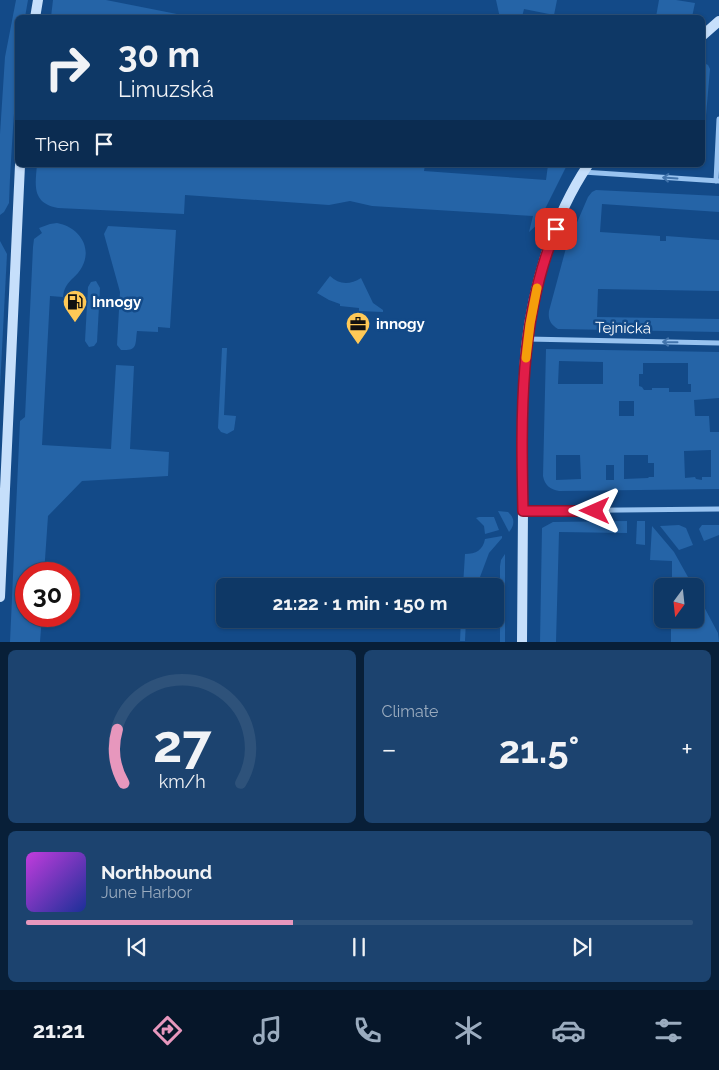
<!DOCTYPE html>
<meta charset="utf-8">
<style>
body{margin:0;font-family:Raleway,sans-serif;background:#1c436f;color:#f1f3f6;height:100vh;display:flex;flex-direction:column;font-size:19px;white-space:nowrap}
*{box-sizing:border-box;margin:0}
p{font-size:16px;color:#9bacbf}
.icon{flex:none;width:28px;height:28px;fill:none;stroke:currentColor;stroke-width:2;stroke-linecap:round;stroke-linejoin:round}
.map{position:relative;height:642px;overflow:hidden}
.sheet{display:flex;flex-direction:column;gap:8px;padding:8px;background:#081f38;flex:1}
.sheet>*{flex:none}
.hud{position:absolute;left:15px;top:15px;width:690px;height:152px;border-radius:8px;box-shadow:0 1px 4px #0004,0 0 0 1px #2e527a;background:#0e3866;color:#f1f3f6;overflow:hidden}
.needle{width:32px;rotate:195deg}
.tools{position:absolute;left:654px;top:578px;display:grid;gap:10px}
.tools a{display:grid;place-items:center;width:50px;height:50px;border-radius:8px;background:#0e3866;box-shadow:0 1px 4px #0004,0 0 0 1px #2e527a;font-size:25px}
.speed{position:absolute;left:15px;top:562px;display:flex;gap:10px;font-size:25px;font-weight:700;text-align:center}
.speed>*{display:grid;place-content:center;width:65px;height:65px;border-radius:50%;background:#0e3866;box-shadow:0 1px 4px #0004,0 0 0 1px #2e527a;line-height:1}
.speed .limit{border:8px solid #d22;background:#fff;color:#111}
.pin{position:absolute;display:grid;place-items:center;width:42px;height:42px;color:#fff;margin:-21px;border-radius:10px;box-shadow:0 2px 8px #0006}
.me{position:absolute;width:55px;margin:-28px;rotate:270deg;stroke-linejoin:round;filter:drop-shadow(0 0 4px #0008)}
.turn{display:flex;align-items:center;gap:18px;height:105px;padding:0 20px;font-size:22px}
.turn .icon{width:65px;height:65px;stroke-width:2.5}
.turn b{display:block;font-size:35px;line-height:42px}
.then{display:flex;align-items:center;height:48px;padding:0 20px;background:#0003;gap:10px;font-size:19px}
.big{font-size:38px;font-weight:700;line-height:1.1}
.sheet .tile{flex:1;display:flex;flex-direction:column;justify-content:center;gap:8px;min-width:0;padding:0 18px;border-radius:8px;background:#1c436f}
.sheet .dial{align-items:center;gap:0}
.dial svg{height:130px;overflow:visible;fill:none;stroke:#2e527a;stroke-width:7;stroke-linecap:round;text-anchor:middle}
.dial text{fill:#f1f3f6;stroke:none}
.song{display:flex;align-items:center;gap:15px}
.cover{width:60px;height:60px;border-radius:8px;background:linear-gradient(135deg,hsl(290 70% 55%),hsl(230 70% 35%))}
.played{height:5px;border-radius:2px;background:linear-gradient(90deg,#e797bd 40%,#2e527a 40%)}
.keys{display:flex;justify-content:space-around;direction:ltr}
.heat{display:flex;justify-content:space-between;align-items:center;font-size:28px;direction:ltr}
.sheet .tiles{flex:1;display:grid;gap:8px;grid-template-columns:1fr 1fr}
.tile:last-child{grid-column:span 2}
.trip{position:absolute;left:216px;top:578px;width:288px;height:50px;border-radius:8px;background:#0e3866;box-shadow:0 1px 4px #0004,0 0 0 1px #2e527a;font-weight:700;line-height:50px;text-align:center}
.menu{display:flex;height:80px;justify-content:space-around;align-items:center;background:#061629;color:#9bacbf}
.menu .icon{width:35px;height:35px}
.menu .on{color:#e797bd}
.menu b{font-size:22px;color:#f1f3f6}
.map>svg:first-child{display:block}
.green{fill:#2564a7;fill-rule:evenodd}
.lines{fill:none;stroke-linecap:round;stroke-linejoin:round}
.street{stroke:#98c3f0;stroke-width:5}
.secondary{stroke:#c6dffb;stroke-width:10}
.oneway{stroke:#4274ac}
.route-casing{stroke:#92132f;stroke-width:12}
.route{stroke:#e11d48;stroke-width:9}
.slow{stroke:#f59e0b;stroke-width:9}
.labels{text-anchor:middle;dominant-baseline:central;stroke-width:5;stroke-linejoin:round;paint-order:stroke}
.poi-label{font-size:15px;font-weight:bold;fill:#fff;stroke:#134a88;text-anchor:start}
.street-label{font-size:15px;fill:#fff;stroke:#134a88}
</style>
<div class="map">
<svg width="719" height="643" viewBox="0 0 719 643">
<rect width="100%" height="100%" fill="#134a88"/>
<g class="green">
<path d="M 16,0 L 28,0 L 25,17 L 18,18 C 18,79 11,141 9,203 L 4,212 L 0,215 L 0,134 L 5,57 Z"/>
<path d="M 53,0 L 106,0 L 192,17 L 51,17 Z"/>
<path d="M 496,0 L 557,0 L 554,15 L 524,9 L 522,17 L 500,18 Z"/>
<path d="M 659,0 L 676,0 L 695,3 L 692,17 L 656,17 Z"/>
<path d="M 704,63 L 708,65 L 710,69 L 703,150 L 702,64 Z"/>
<path d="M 37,165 L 425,165 L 424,171 L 546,180 L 548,165 L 567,165 L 537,225 L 529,232 L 533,216 L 372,206 L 350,201 L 329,205 L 185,195 L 184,214 L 58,208 C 32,203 35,186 37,165 Z"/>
<path d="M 596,190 L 719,196 L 719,212 L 602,204 L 600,232 L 660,236 L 660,241 L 666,241 L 666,236 L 719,240 L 719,291 L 598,289 L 597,317 L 719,319 L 719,332 L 558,329 C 550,324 548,319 549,311 L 566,248 L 588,197 L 592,192 Z"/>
<path d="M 57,223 C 78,227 93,246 82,267 C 75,280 65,280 63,297 L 50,296 L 42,445 L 111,449 L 116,365 L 134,366 L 130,449 L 169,452 L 168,476 L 82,481 L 48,516 L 44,574 L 26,574 L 26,616 L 42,616 L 40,642 L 10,642 L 20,421 L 25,417 L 33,247 L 34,239 L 42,233 L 39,228 L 50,224 Z"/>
<path d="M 108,226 L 176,230 L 170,328 L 158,327 L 158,332 L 137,331 C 135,345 138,351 121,350 L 117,345 L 120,292 L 104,234 Z"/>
<path d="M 0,241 L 7,254 L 0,387 Z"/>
<path d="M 330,276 C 339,285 350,285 361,278 L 373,303 L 383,310 L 383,312 L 359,311 L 359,308 L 340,306 L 340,304 L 329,300 L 317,293 Z"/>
<path d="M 96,281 L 100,288 L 97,342 L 94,346 L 89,347 L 85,341 L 88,287 L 91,282 Z"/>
<path d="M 222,348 L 227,348 L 224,415 L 236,416 L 234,430 L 227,434 L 221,432 L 218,428 Z"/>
<path d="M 546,349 L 719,352 L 719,398 L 694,400 L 695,416 L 709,416 L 710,432 L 719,432 L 719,489 L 559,491 C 550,489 545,486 543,476 ZM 559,361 L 603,362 L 603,384 L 558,384 ZM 643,363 L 688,363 L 688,384 L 691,384 L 691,392 L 669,392 L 669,388 L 652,388 L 652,390 L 644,390 L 642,387 L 639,386 L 639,374 L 643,374 ZM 619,401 L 634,401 L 634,416 L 619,416 ZM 711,450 L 711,477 L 702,477 L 702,480 L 696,479 L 695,477 L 685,478 L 684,451 ZM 556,455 L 580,455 L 581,479 L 556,480 ZM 624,455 L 648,455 L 648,463 L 654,463 L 654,477 L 649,477 L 648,478 L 624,479 ZM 606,465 L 614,465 L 614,480 L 606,480 Z"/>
<path d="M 498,511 L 508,512 C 515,518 515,525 509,532 Z"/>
<path d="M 479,517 L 494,517 L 499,530 L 485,534 L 484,526 L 476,518 Z"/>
<path d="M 627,521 L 627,533 L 559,532 L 556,642 L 540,642 L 542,528 L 553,522 Z"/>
<path d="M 637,521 L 645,521 L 645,545 L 636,544 Z"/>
<path d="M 679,525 L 686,528 L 693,545 L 679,550 L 660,526 Z"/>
<path d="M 702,525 L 719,525 L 719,535 L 704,541 L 699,529 Z"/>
<path d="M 652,526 L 674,552 L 693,586 L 672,586 L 672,561 L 650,560 Z"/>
<path d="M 502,536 L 502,538 L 489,553 L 477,585 L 463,586 L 465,554 C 476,554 483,550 485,539 Z"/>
<path d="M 505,554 L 505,642 L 500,642 L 500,566 L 501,560 Z"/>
<path d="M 695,590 L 718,633 L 719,642 L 671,642 L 671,619 L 695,619 Z"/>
<path d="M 461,619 L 466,619 L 465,641 L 460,641 Z"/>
</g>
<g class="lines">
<g class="street">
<path d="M 583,172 L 719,181"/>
<path d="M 716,181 L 719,119"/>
<path d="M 527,339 L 719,343"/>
<path d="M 523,511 L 719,509"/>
</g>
<g class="secondary">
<path d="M 35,18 L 38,0"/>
<path d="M 702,36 L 719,21"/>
<path d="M 0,597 L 20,165"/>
<path d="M 522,643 C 522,598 523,554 523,510 C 523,456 521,400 526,347 C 533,285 553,217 588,165"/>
</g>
</g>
<defs><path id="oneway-shaft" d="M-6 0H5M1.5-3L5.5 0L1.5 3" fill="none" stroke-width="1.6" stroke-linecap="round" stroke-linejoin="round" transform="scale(1.25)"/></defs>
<g class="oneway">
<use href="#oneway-shaft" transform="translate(670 178) rotate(-176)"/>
<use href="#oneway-shaft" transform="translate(670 342) rotate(-179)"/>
</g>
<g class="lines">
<defs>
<path id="route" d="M 556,229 C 519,318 521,416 523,511 L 595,511"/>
</defs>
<use href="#route" class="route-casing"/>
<use href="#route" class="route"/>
<path class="slow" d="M 526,358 L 530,324 L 537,288"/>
</g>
<defs>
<symbol id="fuel-pin" viewBox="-11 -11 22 30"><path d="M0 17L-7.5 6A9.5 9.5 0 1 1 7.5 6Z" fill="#ffc957" stroke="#134a88"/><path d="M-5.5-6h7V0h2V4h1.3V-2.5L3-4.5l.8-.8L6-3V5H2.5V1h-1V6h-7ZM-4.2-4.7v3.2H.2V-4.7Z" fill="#111"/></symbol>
<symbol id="office-pin" viewBox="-11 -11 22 30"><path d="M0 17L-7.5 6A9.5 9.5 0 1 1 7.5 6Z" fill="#ffc957" stroke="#134a88"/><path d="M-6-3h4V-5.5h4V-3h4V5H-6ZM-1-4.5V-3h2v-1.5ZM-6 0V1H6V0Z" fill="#111"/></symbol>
</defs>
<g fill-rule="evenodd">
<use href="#fuel-pin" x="61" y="288" width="28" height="38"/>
<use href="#office-pin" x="344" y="310" width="28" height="38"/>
</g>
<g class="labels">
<g class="poi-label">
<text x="92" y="302">Innogy</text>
<text x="376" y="324">innogy</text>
</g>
<g class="street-label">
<text transform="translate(623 328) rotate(1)">Tejnická</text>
</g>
</g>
</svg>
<div class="tools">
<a><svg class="needle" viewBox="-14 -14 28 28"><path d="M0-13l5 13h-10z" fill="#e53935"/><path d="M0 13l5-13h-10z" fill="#9bacbf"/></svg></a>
</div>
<div class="speed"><div class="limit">30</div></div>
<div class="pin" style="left:556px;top:229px;background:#d93025"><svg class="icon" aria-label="arrive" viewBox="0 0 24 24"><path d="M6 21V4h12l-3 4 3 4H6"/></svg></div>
<svg class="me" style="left:595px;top:511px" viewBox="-20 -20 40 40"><path d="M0-17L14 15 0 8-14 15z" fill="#e11d48" stroke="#fff" stroke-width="4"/></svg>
<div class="trip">21:22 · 1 min · 150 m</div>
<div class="hud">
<div class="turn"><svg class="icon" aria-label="right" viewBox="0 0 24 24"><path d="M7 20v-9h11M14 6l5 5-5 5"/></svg><div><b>30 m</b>Limuzská</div></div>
<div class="then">Then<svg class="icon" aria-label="arrive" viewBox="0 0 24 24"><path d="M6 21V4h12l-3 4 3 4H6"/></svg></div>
</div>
</div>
<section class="sheet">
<div class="tiles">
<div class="tile dial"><svg viewBox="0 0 100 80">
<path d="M14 69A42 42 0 1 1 86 69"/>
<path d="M14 69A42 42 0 0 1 10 36" stroke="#e797bd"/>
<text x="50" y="56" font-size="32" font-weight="700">27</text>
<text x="50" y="72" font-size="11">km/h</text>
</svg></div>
<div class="tile"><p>Climate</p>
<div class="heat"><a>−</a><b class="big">21.5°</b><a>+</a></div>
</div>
<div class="tile">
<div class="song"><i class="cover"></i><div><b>Northbound</b><p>June Harbor</p></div></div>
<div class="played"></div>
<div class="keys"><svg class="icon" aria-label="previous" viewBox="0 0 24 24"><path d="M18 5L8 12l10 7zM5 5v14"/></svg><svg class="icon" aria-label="pause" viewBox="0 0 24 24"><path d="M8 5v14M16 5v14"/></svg><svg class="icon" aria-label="next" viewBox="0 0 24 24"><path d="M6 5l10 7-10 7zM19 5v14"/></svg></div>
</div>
</div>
</section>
<nav class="menu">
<b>21:21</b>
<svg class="icon on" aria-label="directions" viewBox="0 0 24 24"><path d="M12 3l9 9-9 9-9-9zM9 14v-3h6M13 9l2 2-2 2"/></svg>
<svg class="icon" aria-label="music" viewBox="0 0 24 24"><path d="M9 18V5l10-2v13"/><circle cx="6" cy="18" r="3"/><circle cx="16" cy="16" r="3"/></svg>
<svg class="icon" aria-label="phone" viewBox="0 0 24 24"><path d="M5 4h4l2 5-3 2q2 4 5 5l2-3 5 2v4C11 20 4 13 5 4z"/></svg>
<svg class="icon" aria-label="climate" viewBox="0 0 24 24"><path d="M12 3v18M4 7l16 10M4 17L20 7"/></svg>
<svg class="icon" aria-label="car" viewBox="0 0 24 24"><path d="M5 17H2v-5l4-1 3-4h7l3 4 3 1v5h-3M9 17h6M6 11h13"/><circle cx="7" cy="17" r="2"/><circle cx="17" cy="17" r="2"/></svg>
<svg class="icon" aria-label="filters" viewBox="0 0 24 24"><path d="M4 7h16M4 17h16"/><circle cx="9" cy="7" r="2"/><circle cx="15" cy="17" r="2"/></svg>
</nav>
